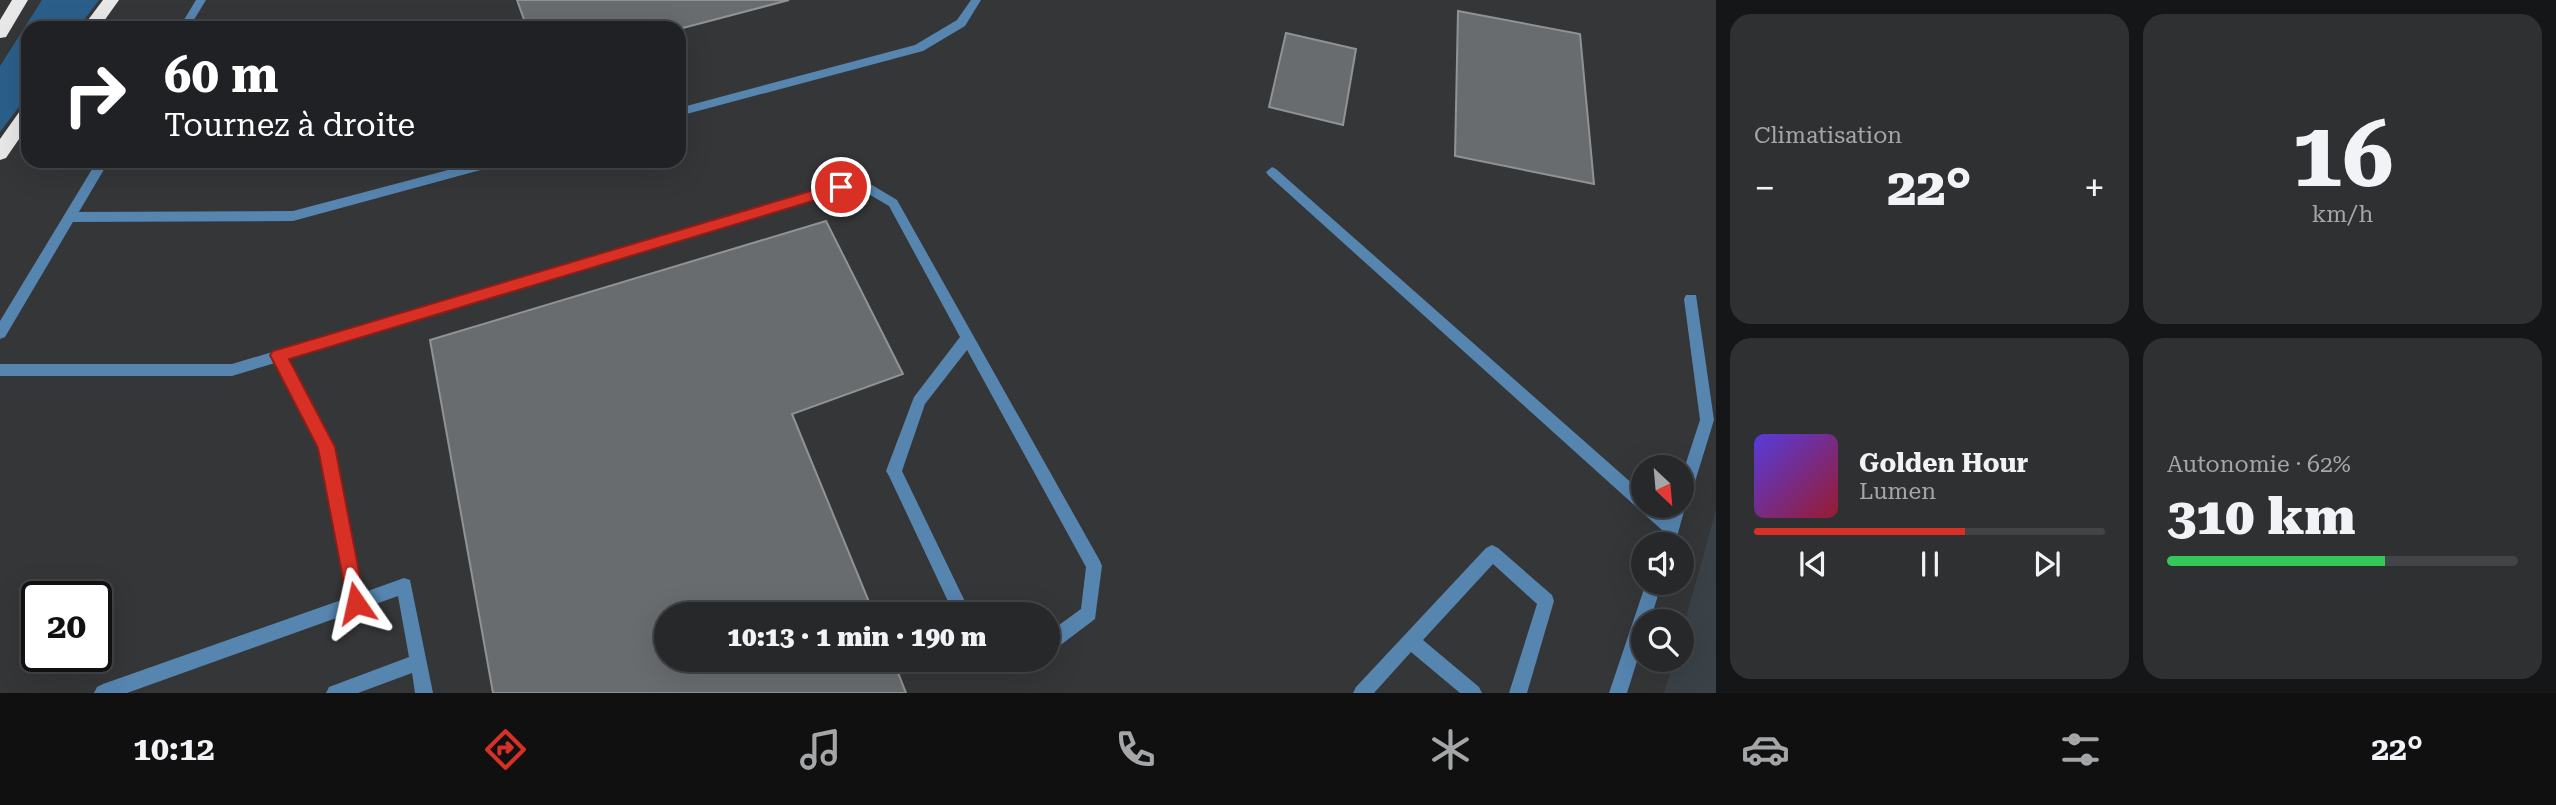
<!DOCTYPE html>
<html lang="fr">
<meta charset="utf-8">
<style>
body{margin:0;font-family:"Roboto Serif",serif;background:#2f3032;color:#f1f3f6;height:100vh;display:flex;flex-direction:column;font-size:26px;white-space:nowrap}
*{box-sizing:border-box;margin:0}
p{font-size:23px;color:#a4a6a8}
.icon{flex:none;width:38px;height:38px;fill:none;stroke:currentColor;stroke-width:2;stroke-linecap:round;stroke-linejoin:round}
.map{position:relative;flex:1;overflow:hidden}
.details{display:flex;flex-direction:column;gap:14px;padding:14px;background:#151617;width:840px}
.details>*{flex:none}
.hud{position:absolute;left:21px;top:21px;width:665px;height:147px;border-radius:21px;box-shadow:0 7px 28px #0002,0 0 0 2px #434447;background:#202124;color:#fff;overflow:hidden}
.needle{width:46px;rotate:154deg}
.tools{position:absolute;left:1631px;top:455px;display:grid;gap:14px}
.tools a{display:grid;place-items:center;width:63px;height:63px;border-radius:50%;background:#27282a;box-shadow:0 7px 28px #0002,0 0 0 2px #434447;font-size:35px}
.speed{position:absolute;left:21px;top:581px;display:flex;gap:14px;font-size:35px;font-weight:700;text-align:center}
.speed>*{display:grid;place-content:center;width:91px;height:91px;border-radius:50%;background:#27282a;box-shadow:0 7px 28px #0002,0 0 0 2px #434447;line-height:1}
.speed .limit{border:4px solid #111;border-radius:10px;background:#fff;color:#111}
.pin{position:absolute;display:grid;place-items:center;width:60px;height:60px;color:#fff;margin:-30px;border:4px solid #fff;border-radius:50%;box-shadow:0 2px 7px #0007}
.me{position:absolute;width:77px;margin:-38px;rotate:349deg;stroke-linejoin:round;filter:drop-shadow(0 0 5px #0008)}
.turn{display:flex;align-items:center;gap:24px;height:147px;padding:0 28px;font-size:32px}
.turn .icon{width:91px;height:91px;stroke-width:2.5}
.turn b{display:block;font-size:49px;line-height:60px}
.big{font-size:52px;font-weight:800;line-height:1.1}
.details .card{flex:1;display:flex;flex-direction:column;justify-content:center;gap:10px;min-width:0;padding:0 24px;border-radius:21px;background:#2f3032}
.details .dial{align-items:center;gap:0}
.dial b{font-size:91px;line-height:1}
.song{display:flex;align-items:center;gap:21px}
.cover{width:84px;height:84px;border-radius:10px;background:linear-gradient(135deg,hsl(250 70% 55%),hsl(350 70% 35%))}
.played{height:7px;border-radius:4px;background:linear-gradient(90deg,#d93025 60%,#434447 60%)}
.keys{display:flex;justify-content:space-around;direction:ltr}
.heat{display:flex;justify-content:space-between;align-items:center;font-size:38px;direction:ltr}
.charge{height:10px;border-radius:5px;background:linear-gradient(90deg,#34c759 62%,#434447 0)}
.details .tiles{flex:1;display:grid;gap:14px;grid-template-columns:repeat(2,1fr)}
.trip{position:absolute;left:654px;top:602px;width:406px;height:70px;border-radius:35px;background:#27282a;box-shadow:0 7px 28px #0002,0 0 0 2px #434447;font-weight:800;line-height:70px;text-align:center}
.tabs{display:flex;height:112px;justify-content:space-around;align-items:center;background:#101011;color:#a4a6a8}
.tabs .icon{width:49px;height:49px}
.tabs .current{color:#d93025}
.tabs b{font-size:32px;color:#f1f3f6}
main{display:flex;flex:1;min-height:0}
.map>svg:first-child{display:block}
.built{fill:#3a4147}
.green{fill:#2b5f8a}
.building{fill:#696c6e;stroke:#909395;stroke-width:2}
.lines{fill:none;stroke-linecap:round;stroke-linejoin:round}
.lane{fill:#5685b0;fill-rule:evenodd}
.street{fill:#5685b0;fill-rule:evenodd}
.highway{fill:#e8e8e8;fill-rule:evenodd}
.route{fill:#d93025;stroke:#8d1f18;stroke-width:2}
</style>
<main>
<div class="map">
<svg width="1716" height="693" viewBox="0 0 1716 693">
<rect width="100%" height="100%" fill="#343638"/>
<path class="built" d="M 1716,510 L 1716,693 L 1664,693 L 1674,660 L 1682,660 L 1682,631 Z"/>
<path class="green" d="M 42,0 L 99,0 L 78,28 L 28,28 L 28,95 L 0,132 L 0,66 Z"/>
<g class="building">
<path d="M 517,0 L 789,0 L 679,29 L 527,28 Z"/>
<path d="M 1458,11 L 1580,34 L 1594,184 L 1455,156 Z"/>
<path d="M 1286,33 L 1356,49 L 1343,125 L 1269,107 Z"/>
<path d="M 826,221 L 903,374 L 792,414 L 874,614 L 667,614 L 667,660 L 893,660 L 906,693 L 493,693 L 430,340 Z"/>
</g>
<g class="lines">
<g class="lane">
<path d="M 971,0 L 981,0 L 965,26 L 923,51 L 679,116 L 679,108 L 915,45 L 957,20 Z"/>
<path d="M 482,161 L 505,161 L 499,165 L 293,221 L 69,222 L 63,217 L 69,212 L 293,211 Z"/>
<path d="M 1272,167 L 1276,169 L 1643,493 L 1643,506 L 1657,506 L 1668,516 L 1671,506 L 1682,506 L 1682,475 L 1700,420 L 1684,299 L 1686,295 L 1696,295 L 1714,420 L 1690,498 L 1686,504 L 1675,544 L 1659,544 L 1663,531 L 1268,175 L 1266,172 Z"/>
<path d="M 841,182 L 867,182 L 897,200 L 1100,561 L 1102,566 L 1095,619 L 1054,650 L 1048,652 L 1048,633 L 1081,609 L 1086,567 L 967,350 L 925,404 L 902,471 L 971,614 L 954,614 L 889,476 L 886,471 L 914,397 L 960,337 L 889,206 L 865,192 L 841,192 L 287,359 L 333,447 L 362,593 L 404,578 L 410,580 L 433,693 L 415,693 L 412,673 L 358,693 L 326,693 L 329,687 L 409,657 L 398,596 L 127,693 L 94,693 L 97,687 L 103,684 L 347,598 L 319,448 L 275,363 L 232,376 L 0,376 L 0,364 L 232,364 Z"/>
<path d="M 1492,545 L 1498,548 L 1552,595 L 1554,601 L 1527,693 L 1509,693 L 1537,604 L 1493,564 L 1423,640 L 1479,687 L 1482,693 L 1460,693 L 1411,652 L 1374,693 L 1353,693 L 1356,687 L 1486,548 Z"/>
<path d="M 1646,583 L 1662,583 L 1650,621 L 1643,621 L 1643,642 L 1627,693 L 1609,693 Z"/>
</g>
<g class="street">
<path d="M 196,0 L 206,0 L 189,28 L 179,28 Z"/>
<path d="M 97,161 L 109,161 L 5,337 L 0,339 L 0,321 Z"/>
</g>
<g class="highway">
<path d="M 12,0 L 28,0 L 6,37 L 0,38 L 0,20 Z"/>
<path d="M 103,0 L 119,0 L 99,28 L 82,28 Z"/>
<path d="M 28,106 L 28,126 L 6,158 L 0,160 L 0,139 L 22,108 Z"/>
</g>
</g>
<path class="route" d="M 841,182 L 848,187 L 846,191 L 289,359 L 335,447 L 365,603 L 362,610 L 356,613 L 349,610 L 318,448 L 270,355 L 273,351 Z"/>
</svg>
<div class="tools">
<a><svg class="needle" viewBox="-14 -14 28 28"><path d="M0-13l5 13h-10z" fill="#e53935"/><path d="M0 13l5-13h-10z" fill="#a4a6a8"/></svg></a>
<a><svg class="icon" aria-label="sound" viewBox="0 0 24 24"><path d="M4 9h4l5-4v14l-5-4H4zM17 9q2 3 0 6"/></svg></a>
<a><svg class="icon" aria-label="search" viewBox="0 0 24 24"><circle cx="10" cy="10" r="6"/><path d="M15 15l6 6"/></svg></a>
</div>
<div class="speed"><div class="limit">20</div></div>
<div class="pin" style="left:841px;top:187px;background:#d93025"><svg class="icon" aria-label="arrive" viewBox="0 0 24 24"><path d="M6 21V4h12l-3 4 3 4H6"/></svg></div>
<svg class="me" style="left:356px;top:603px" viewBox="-20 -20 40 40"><path d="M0-17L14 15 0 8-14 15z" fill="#d93025" stroke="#fff" stroke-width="4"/></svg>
<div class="trip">10:13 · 1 min · 190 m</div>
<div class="hud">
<div class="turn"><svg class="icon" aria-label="right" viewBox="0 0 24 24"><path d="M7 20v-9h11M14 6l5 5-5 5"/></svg><div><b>60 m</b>Tournez à droite</div></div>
</div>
</div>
<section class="details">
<div class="tiles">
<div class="card"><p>Climatisation</p>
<div class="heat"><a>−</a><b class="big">22°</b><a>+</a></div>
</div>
<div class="card dial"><b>16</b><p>km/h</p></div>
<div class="card">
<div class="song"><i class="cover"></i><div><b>Golden Hour</b><p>Lumen</p></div></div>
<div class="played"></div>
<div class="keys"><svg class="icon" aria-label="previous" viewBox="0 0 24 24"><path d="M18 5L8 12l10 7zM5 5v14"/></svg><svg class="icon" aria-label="pause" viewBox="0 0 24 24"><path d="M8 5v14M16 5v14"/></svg><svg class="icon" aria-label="next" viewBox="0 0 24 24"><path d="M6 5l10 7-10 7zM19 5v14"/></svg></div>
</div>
<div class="card"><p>Autonomie · 62%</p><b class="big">310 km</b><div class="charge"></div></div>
</div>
</section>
</main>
<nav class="tabs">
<b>10:12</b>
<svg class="icon current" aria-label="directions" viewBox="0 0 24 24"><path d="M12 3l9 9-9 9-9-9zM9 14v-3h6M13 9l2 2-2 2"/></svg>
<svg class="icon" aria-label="music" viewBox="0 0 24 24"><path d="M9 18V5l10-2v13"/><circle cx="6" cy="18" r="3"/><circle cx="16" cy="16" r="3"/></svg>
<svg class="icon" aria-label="phone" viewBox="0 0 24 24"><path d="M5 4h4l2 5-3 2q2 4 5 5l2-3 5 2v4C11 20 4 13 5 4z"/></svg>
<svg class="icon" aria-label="climate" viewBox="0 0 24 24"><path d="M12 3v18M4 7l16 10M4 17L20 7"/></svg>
<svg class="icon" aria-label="car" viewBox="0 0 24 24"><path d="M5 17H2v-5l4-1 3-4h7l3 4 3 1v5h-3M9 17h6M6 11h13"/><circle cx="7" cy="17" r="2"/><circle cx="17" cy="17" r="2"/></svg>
<svg class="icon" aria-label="filters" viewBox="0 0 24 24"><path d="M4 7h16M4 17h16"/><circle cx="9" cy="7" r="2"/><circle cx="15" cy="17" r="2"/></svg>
<b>22°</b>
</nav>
